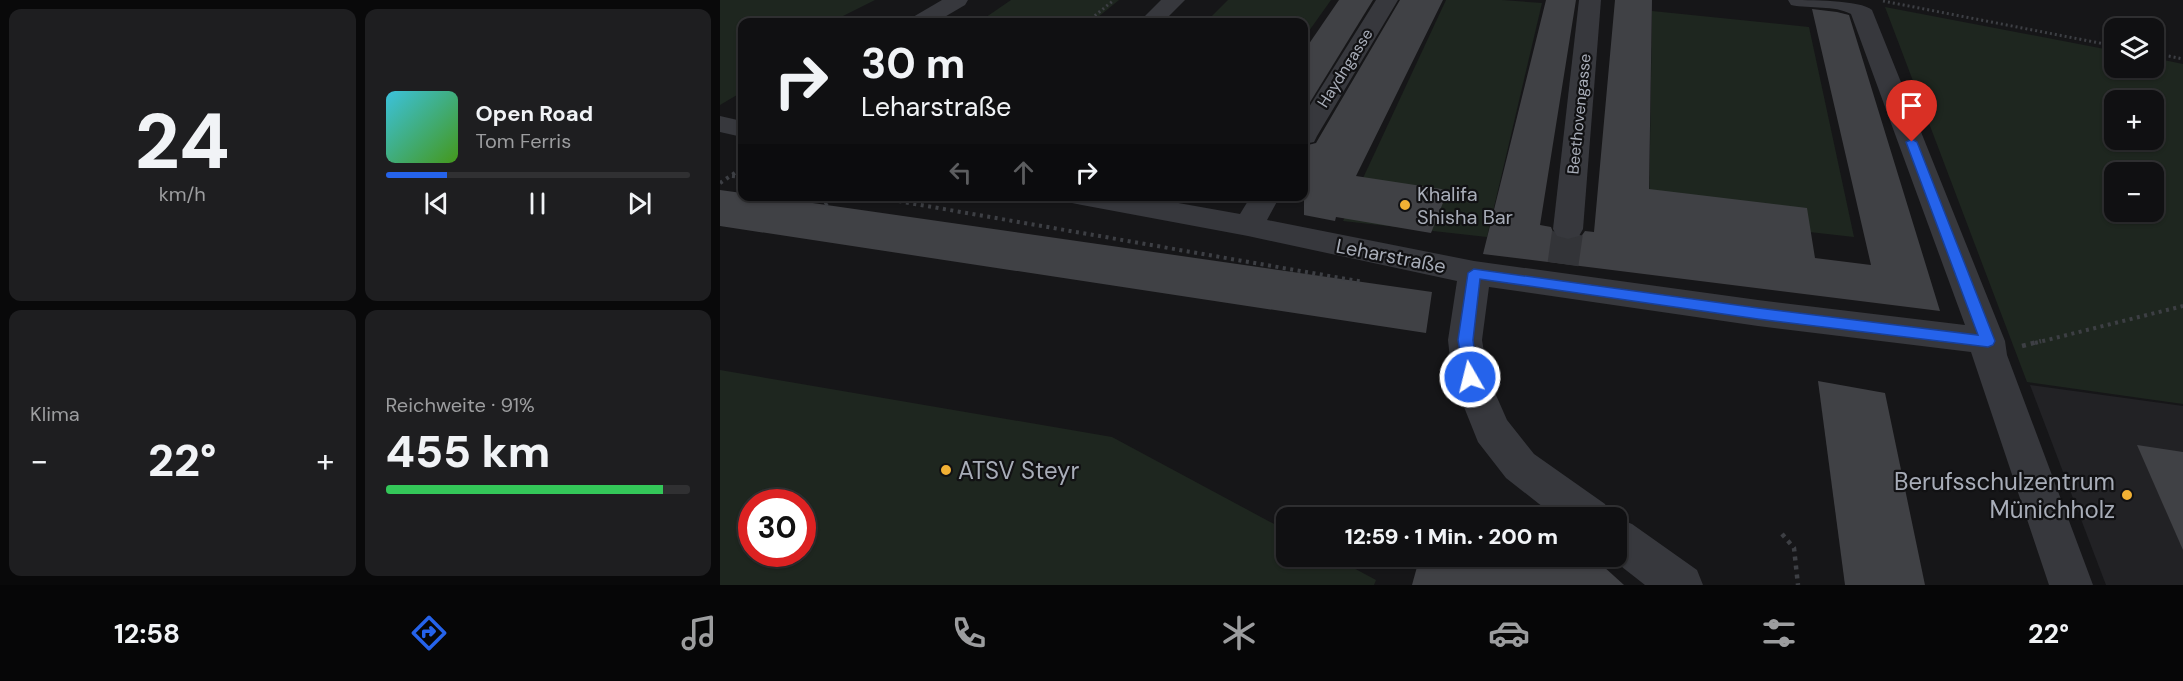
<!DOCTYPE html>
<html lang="de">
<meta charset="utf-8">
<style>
body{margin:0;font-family:"DM Sans",sans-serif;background:#1e1e20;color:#f1f3f6;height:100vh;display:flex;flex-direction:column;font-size:22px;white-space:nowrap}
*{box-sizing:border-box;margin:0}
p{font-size:20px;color:#9c9d9f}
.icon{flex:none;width:33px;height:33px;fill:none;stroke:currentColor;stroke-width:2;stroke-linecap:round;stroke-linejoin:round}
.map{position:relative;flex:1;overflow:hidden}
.side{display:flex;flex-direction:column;gap:9px;padding:9px;background:#09090a;width:720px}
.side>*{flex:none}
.banner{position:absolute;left:18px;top:18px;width:570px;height:183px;border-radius:12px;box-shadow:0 2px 4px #0004,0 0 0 2px #303032;background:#101012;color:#f1f3f6;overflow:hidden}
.controls{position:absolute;left:1384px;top:18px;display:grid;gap:12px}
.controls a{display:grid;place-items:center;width:60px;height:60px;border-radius:12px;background:#101012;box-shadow:0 2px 4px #0004,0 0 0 2px #303032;font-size:30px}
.speed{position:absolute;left:18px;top:489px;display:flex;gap:12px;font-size:30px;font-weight:700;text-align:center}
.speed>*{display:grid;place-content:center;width:78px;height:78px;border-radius:50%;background:#101012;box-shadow:0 2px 4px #0004,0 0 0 2px #303032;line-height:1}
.speed .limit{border:9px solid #d22;background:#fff;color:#111}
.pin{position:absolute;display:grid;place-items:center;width:51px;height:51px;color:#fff;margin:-62px -26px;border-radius:50% 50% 50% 0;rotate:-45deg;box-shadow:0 0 6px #0007}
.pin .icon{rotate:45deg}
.me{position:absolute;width:66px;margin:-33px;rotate:352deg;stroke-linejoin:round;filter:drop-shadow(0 0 4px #0008)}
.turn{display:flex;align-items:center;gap:21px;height:126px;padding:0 24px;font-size:27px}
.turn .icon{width:78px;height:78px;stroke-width:2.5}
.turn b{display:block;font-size:42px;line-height:51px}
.lanes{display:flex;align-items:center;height:57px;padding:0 24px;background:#0003;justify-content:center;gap:30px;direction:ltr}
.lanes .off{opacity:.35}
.big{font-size:45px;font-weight:800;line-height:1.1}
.side .tile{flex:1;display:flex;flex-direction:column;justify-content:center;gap:9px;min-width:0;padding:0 21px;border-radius:12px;background:#1e1e20}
.side .dial{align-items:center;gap:0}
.dial b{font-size:78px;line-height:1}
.song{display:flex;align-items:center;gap:18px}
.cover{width:72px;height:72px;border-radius:9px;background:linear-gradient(135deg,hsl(190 70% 55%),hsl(100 70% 35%))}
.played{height:6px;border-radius:3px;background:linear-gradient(90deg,#2563eb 20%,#303032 20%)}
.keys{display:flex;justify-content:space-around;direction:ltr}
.heat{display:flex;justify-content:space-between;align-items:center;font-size:33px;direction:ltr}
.charge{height:9px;border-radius:4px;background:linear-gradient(90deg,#34c759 91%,#303032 0)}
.side .tiles{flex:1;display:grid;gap:9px;grid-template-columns:repeat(2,1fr)}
.trip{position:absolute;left:556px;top:507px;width:351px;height:60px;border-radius:12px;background:#101012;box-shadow:0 2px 4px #0004,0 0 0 2px #303032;font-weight:800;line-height:60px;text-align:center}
.dock{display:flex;height:96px;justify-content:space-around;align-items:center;background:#060607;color:#9c9d9f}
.dock .icon{width:42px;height:42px}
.dock .on{color:#2563eb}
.dock b{font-size:27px;color:#f1f3f6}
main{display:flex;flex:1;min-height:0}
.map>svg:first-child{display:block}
.built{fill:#222225}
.green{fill:#1e261f;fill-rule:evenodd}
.building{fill:#404145}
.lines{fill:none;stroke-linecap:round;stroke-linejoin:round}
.street-tunnel{stroke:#333438;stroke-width:31;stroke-dasharray:31 16;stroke-linecap:butt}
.path-far2{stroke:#3d3f44;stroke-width:3;stroke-dasharray:2 3;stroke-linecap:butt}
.path-far1{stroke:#3d3f44;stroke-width:4;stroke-dasharray:3 4.5;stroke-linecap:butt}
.path{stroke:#3d3f44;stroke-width:4.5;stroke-dasharray:4 5;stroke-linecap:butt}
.street{fill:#37383d;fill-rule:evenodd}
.route{fill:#2563eb;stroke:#184099;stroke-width:1.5}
.poi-dot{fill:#f2b134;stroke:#111113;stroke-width:2}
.labels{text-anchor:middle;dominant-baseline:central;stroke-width:4.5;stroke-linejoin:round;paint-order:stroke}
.far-street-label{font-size:16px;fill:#a8adb8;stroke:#111113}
.poi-label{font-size:20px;fill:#a8adb8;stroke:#111113;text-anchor:start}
.street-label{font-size:20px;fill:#a8adb8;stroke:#111113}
.near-poi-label{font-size:24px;fill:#a8adb8;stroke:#111113;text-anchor:start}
</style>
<main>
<section class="side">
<div class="tiles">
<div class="tile dial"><b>24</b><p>km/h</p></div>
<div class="tile">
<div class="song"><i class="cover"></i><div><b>Open Road</b><p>Tom Ferris</p></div></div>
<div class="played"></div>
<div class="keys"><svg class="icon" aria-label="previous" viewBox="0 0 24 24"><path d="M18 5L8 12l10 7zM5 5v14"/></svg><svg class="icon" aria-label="pause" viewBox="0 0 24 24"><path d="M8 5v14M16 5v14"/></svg><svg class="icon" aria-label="next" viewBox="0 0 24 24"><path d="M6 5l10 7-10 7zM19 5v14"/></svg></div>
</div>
<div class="tile"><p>Klima</p>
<div class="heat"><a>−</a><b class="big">22°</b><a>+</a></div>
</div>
<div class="tile"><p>Reichweite · 91%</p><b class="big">455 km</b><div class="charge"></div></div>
</div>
</section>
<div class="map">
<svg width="1463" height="585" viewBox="0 0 1463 585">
<rect width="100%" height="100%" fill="#161618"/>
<path class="built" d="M 1310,385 L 1463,406 L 1463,585 L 1386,585 Z"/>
<g class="green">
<path d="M 0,0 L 155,0 L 111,22 L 22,22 L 22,92 L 0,105 Z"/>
<path d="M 291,0 L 399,0 L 372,22 L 259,22 Z"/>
<path d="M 508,0 L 611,0 L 584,38 L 584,22 L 486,22 Z"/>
<path d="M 726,0 L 782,0 L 822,3 L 767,237 L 623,221 Z"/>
<path d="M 1165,7 L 1395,51 L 1395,68 L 1434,68 L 1434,58 L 1463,64 L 1463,404 L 1307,382 ZM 1434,100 L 1434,140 L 1395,140 L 1395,100 ZM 1434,172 L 1434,212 L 1395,212 L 1395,172 Z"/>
<path d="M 932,11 L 1089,27 L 1134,237 L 929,214 Z"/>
<path d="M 0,370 L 392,437 L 567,531 L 567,556 L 613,557 L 656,580 L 654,585 L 0,585 ZM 32,502 L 82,502 L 82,554 L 32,554 Z"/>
</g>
<g class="building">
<path d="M 619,0 L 653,0 L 584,112 L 584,51 Z"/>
<path d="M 680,0 L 723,0 L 636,176 L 728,190 L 711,233 L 616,217 L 615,221 L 584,215 L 584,146 L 596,143 Z"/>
<path d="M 826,0 L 856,0 L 820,225 L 831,227 L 835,237 L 847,241 L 860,238 L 865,231 L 874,232 L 895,0 L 932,0 L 929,189 L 1087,208 L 1095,258 L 1151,265 L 1092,9 L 1117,12 L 1129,15 L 1220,311 L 763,254 Z"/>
<path d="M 0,190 L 22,193 L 22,196 L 44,196 L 712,292 L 706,333 L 0,226 Z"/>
<path d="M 1098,381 L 1165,393 L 1205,585 L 1125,585 Z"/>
<path d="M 1417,445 L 1463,452 L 1463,550 Z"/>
<path d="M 700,556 L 872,556 L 904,585 L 692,585 Z"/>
</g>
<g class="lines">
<path class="street-tunnel" d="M 843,264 L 848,229"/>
<g class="path-far2">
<path d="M 1163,1 L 1395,46"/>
<path d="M 367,22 L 394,0"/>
<path d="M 1434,53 L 1463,59"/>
</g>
<g class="path-far1">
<path d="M 12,176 L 22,177"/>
<path d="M 0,183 L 22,168"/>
<path d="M 149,196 L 644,282"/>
<path d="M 105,205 L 116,196"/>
<path d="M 1315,343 L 1463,306"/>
</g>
<g class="path">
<path d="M 1302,346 L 1321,341"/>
<path d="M 1062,534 L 1074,548 L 1078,585"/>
</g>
<g class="street">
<path d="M 222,0 L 248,0 L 245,5 L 216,22 L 190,22 L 193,17 Z"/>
<path d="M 441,0 L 465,0 L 443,22 L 419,22 Z"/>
<path d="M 656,0 L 678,0 L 597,136 L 594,142 L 584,144 L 584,115 Z"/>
<path d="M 859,0 L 881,0 L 863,229 L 859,236 L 848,239 L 837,236 L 833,229 Z"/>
<path d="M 1068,0 C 1088,0 1141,0 1152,10 L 1285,341 L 1287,355 L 1373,585 L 1329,585 L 1251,352 L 1038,326 L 769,287 L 762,340 L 768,377 L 787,420 L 814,454 L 885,504 L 891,518 L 837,518 L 786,478 L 758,442 L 732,377 L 728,340 L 737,281 L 528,236 L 362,205 L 352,203 L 348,196 L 419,196 L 520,214 L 531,196 L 560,196 L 547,220 L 754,261 L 1038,300 L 1245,325 L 1131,14 C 1114,5 1091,9 1071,5 Z"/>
<path d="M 0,116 L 22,121 L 22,137 L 0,132 Z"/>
<path d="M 897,518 L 912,524 L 977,570 L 983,585 L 925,585 L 888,556 L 897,556 Z"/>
</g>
</g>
<path class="route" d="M 1192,139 L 1197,142 L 1275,341 L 1273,345 L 1268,347 L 1038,319 L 760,279 L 753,340 L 758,377 L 756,381 L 745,381 L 738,340 L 748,273 L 754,269 L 1038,308 L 1258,335 L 1186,142 Z"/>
<g class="poi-dot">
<circle cx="685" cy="205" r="6"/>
<circle cx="226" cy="470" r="6"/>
<circle cx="1407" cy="495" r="6"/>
</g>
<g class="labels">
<g class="far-street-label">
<text transform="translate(625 68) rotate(-58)">Haydngasse</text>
<text transform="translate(859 114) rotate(-84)">Beethovengasse</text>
</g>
<g class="poi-label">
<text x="697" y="194">Khalifa<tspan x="697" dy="23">Shisha Bar</tspan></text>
</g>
<g class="street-label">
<text transform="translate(671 256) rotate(11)">Leharstraße</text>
</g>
<g class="near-poi-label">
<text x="238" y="470">ATSV Steyr</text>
<text x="1395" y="481" text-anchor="end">Berufsschulzentrum<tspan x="1395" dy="28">Münichholz</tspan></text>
</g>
</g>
</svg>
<div class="controls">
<a><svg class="icon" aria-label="layers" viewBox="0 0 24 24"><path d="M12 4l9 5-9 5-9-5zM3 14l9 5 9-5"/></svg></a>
<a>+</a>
<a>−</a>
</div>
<div class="speed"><div class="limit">30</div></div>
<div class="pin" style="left:1192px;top:142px;background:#d93025"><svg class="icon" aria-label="arrive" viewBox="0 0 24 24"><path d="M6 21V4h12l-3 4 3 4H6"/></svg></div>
<svg class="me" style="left:750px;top:377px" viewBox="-20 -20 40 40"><circle r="17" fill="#2563eb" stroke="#fff" stroke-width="3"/><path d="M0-11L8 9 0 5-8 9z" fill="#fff"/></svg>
<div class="trip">12:59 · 1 Min. · 200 m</div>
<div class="banner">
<div class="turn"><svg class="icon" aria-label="right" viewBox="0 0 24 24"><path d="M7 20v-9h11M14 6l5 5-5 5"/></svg><div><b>30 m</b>Leharstraße</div></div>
<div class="lanes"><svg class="icon off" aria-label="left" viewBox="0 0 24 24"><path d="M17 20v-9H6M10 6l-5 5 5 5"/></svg><svg class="icon off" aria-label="ahead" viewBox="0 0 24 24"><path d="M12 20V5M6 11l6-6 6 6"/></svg><svg class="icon" aria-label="right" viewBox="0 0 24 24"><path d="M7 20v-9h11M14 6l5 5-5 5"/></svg></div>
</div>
</div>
</main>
<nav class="dock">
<b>12:58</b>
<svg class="icon on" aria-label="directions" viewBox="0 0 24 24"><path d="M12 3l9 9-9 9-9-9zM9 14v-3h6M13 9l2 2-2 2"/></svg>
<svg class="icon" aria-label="music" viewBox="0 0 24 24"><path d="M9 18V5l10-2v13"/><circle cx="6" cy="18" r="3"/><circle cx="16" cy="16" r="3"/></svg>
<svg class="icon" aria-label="phone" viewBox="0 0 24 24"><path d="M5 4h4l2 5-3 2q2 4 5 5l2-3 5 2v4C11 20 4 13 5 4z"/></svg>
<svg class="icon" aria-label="climate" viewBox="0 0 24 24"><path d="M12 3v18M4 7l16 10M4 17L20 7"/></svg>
<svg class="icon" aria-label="car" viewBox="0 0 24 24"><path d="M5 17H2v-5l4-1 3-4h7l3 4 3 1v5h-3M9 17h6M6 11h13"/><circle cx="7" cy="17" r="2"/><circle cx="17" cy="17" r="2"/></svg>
<svg class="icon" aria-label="filters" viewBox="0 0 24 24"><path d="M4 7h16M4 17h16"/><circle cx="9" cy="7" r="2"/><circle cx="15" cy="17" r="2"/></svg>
<b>22°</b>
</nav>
